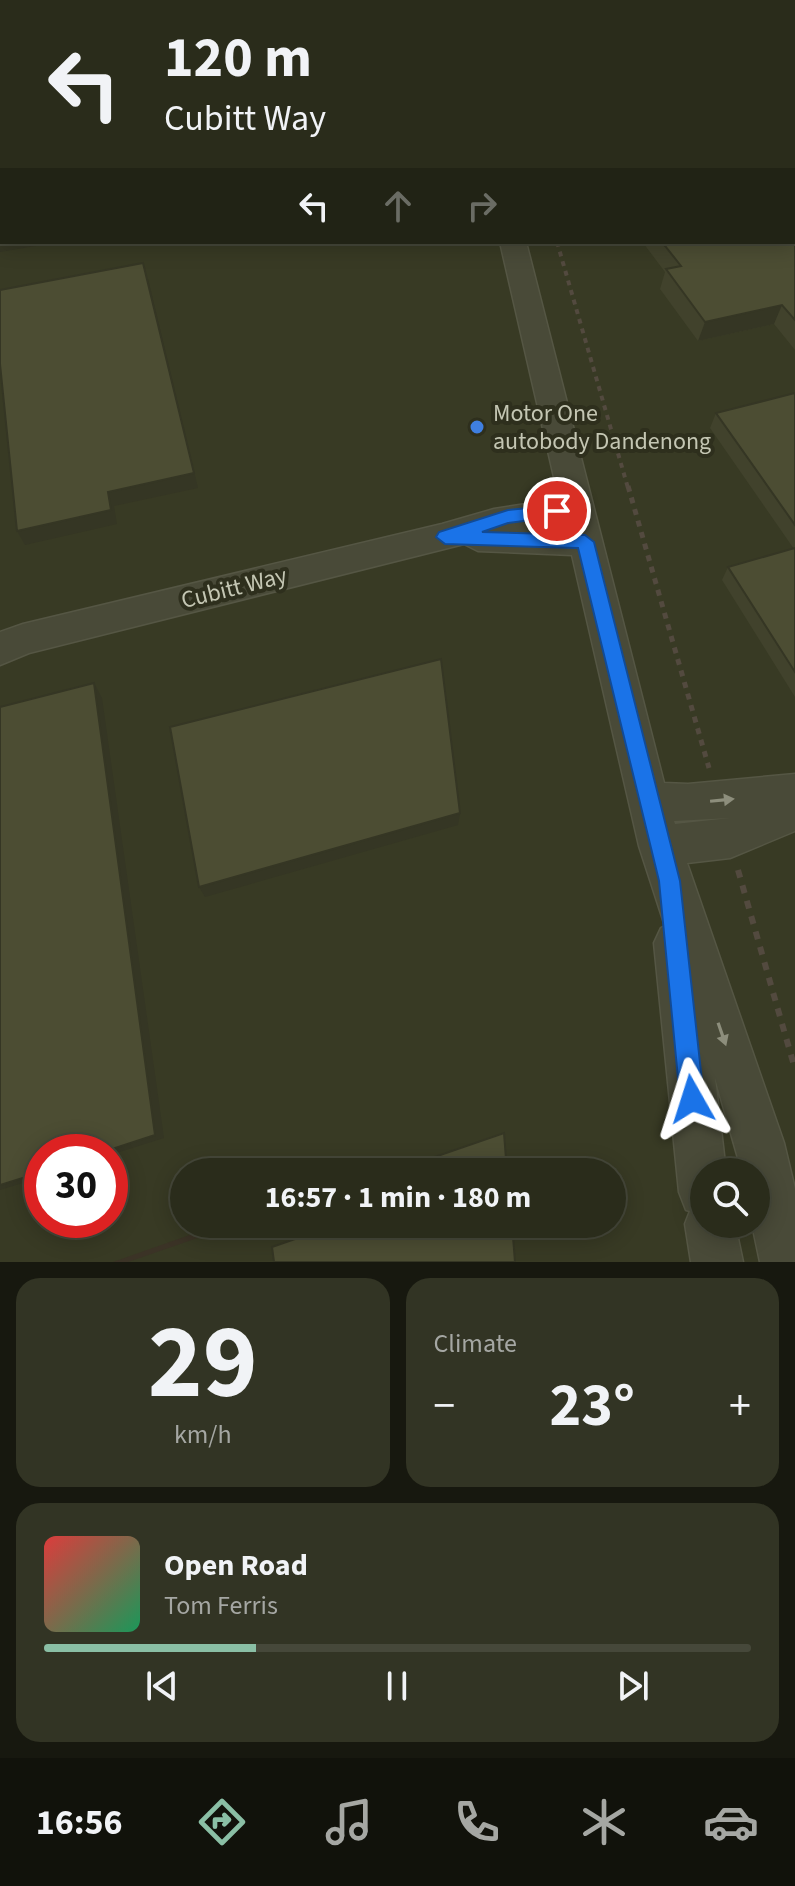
<!DOCTYPE html>
<meta charset="utf-8">
<style>
body{margin:0;font-family:"Source Sans 3",sans-serif;background:#323424;color:#f1f3f6;height:100vh;display:flex;flex-direction:column;font-size:30px;white-space:nowrap}
*{box-sizing:border-box;margin:0}
p{font-size:26px;color:#a5a7a3}
.icon{flex:none;width:44px;height:44px;fill:none;stroke:currentColor;stroke-width:2;stroke-linecap:round;stroke-linejoin:round}
.map{position:relative;height:1262px;overflow:hidden}
.panel{display:flex;flex-direction:column;gap:16px;padding:16px;background:#17180f;flex:1}
.panel>*{flex:none}
.banner{position:absolute;left:0px;top:0px;width:796px;height:244px;box-shadow:0 4px 20px #0003,0 0 0 2px #46483a;background:#2a2c1b;color:#f1f3f6;overflow:hidden}
.buttons{position:absolute;left:690px;top:1158px;display:grid;gap:16px}
.buttons a{display:grid;place-items:center;width:80px;height:80px;border-radius:50%;background:#2a2c1b;box-shadow:0 4px 20px #0003,0 0 0 2px #46483a;font-size:40px}
.speed{position:absolute;left:24px;top:1134px;display:flex;gap:16px;font-size:40px;font-weight:700;text-align:center}
.speed>*{display:grid;place-content:center;width:104px;height:104px;border-radius:50%;background:#2a2c1b;box-shadow:0 4px 20px #0003,0 0 0 2px #46483a;line-height:1}
.speed .limit{border:12px solid #d22;background:#fff;color:#111}
.pin{position:absolute;display:grid;place-items:center;width:68px;height:68px;color:#fff;margin:-34px;border:4px solid #fff;border-radius:50%;box-shadow:0 2px 8px #0007}
.me{position:absolute;width:88px;margin:-44px;rotate:354deg;stroke-linejoin:round;filter:drop-shadow(0 0 6px #0008)}
.turn{display:flex;align-items:center;gap:28px;height:168px;padding:0 32px;font-size:36px}
.turn .icon{width:104px;height:104px;stroke-width:2.5}
.turn b{display:block;font-size:56px;line-height:68px}
.lanes{display:flex;align-items:center;height:76px;padding:0 32px;background:#0003;justify-content:center;gap:40px;direction:ltr}
.lanes .off{opacity:.35}
.big{font-size:60px;font-weight:700;line-height:1.1}
.panel .widget{flex:1;display:flex;flex-direction:column;justify-content:center;gap:12px;min-width:0;padding:0 28px;border-radius:24px;background:#323424}
.panel .dial{align-items:center;gap:0}
.dial b{font-size:104px;line-height:1}
.song{display:flex;align-items:center;gap:24px}
.cover{width:96px;height:96px;border-radius:12px;background:linear-gradient(135deg,hsl(0 70% 55%),hsl(150 70% 35%))}
.played{height:8px;border-radius:4px;background:linear-gradient(90deg,#8abfa5 30%,#46483a 30%)}
.keys{display:flex;justify-content:space-around;direction:ltr}
.heat{display:flex;justify-content:space-between;align-items:center;font-size:44px;direction:ltr}
.panel .tiles{flex:1;display:grid;gap:16px;grid-template-columns:1fr 1fr}
.widget:last-child{grid-column:span 2}
.trip{position:absolute;left:170px;top:1158px;width:456px;height:80px;border-radius:40px;background:#2a2c1b;box-shadow:0 4px 20px #0003,0 0 0 2px #46483a;font-weight:700;line-height:80px;text-align:center}
.tab-bar{display:flex;height:128px;justify-content:space-around;align-items:center;background:#11120b;color:#a5a7a3}
.tab-bar .icon{width:56px;height:56px}
.tab-bar .current{color:#8abfa5}
.tab-bar b{font-size:36px;color:#f1f3f6}
.map>svg:first-child{display:block}
.green{fill:#3b3326}
.lines{fill:none;stroke-linecap:round;stroke-linejoin:round}
.minor-casing{stroke:#555644;stroke-width:3}
.path-far2{stroke:#534a3f;stroke-width:4;stroke-dasharray:5 5;stroke-linecap:butt}
.path-far1{stroke:#534a3f;stroke-width:5;stroke-dasharray:6 6;stroke-linecap:butt}
.path{stroke:#534a3f;stroke-width:6;stroke-dasharray:8 8;stroke-linecap:butt}
.minor{fill:#494a38;fill-rule:evenodd}
.wall{fill:#41422c}
.shaded-wall{fill:#353624}
.building{fill:#4c4d33;stroke:#353624;stroke-width:2}
.oneway{fill:#8d8e7c}
.route{fill:#1a73e8;stroke:#114b97;stroke-width:2}
.shop-dot{fill:#3f7fe0;stroke:#2e2f1d;stroke-width:3}
.labels{text-anchor:middle;dominant-baseline:central;stroke-width:8;stroke-linejoin:round;paint-order:stroke}
.poi-label{font-size:24px;fill:#c4c6b3;stroke:#2e2f1d;text-anchor:start}
.street-label{font-size:24px;fill:#c4c6b3;stroke:#2e2f1d}
</style>
<div class="map">
<svg width="795" height="1262" viewBox="0 0 795 1262">
<rect width="100%" height="100%" fill="#383a24"/>
<path class="green" d="M 221,1224 L 238,1224 L 128,1262 L 113,1262 Z"/>
<g class="lines">
<defs>
<g id="minor">
<rect x="444" y="0" width="20" height="2"/>
<rect x="0" y="129" width="2" height="14"/>
<path d="M 500,242 L 526,242 L 664,783 L 688,784 L 795,774 L 795,831 L 730,858 L 687,863 L 784,1143 L 795,1189 L 795,1262 L 760,1262 L 752,1224 L 756,1224 L 756,1172 L 742,1172 L 715,1078 L 726,1172 L 704,1172 L 704,1224 L 735,1224 L 743,1262 L 691,1262 L 685,1224 L 690,1211 L 686,1210 L 679,1192 L 654,943 L 661,928 L 665,926 L 639,846 L 572,555 L 478,551 L 464,544 L 29,653 L 0,665 L 0,632 L 23,624 L 442,524 L 494,509 L 559,499 ZM 565,524 L 566,528 L 537,527 ZM 730,818 L 675,824 L 674,821 Z"/>
</g>
</defs>
<use href="#minor" class="minor-casing"/>
<path class="path-far2" d="M 557,242 L 628,488"/>
<path class="path-far1" d="M 628,486 L 709,768"/>
<path class="path" d="M 738,870 L 795,1069"/>
<use href="#minor" class="minor"/>
</g>
<g class="wall">
<path d="M 795,118 L 795,350 L 774,324 L 698,341 L 660,289 L 665,272 L 644,244 L 645,242 L 794,242 Z"/>
<path d="M 795,393 L 795,697 L 722,580 L 728,567 L 794,549 L 710,428 L 716,413 Z"/>
</g>
<g class="shaded-wall">
<rect x="0" y="61" width="2" height="20"/>
<path d="M 0,236 L 2,236 L 2,242 L 59,242 L 0,252 Z"/>
<path d="M 148,279 L 198,488 L 114,506 L 117,524 L 25,545 L 17,531 L 108,492 Z"/>
<path d="M 782,305 L 774,324 L 698,341 L 705,322 Z"/>
<path d="M 94,683 L 102,698 L 164,1138 L 110,1155 L 110,1152 L 103,1152 Z"/>
<path d="M 460,813 L 458,825 L 205,897 L 199,887 Z"/>
<path d="M 42,1172 L 42,1177 L 0,1190 L 0,1185 Z"/>
</g>
<g class="building">
<path d="M 18,0 L 69,0 L 69,2 L 4,2 Z"/>
<path d="M 163,0 L 352,0 L 353,2 L 163,2 Z"/>
<path d="M 634,0 L 795,0 L 795,65 L 794,65 L 794,2 L 621,2 Z"/>
<path d="M 2,2 L 2,61 L 0,61 L 0,3 Z"/>
<path d="M 794,118 L 795,118 L 795,320 L 782,305 L 705,322 L 666,269 L 681,266 L 662,242 L 794,242 Z"/>
<rect x="0" y="142" width="2" height="94"/>
<path d="M 143,263 L 194,473 L 108,492 L 111,510 L 17,531 L 0,364 L 0,290 Z"/>
<path d="M 795,393 L 795,525 L 716,413 Z"/>
<path d="M 795,548 L 795,672 L 728,567 Z"/>
<path d="M 441,659 L 460,813 L 199,887 L 170,727 Z"/>
<path d="M 94,683 L 155,1135 L 103,1152 L 42,1152 L 42,1172 L 0,1185 L 0,707 Z"/>
<path d="M 504,1133 L 507,1172 L 391,1172 Z"/>
<path d="M 338,1224 L 512,1224 L 515,1262 L 274,1262 L 272,1247 Z"/>
</g>
<defs><path id="oneway-solid" d="M-6-.8H1V-3.2L6.5 0L1 3.2V.8H-6Z" transform="scale(2)"/></defs>
<g class="oneway">
<use href="#oneway-solid" transform="translate(722 800) rotate(-6)"/>
<use href="#oneway-solid" transform="translate(722 1034) rotate(71)"/>
</g>
<path class="route" d="M 557,505 L 563,507 L 566,511 L 563,516 L 508,523 L 482,532 L 585,535 L 594,542 L 680,881 L 704,1099 L 700,1108 L 692,1111 L 684,1108 L 680,1099 L 659,881 L 578,548 L 445,544 L 436,537 L 439,532 L 508,510 Z"/>
<circle class="shop-dot" cx="477" cy="427" r="8"/>
<g class="labels">
<g class="poi-label">
<text x="493" y="413">Motor One<tspan x="493" dy="28">autobody Dandenong</tspan></text>
</g>
<g class="street-label">
<text transform="translate(234 588) rotate(-14)">Cubitt Way</text>
</g>
</g>
</svg>
<div class="buttons">
<a><svg class="icon" aria-label="search" viewBox="0 0 24 24"><circle cx="10" cy="10" r="6"/><path d="M15 15l6 6"/></svg></a>
</div>
<div class="speed"><div class="limit">30</div></div>
<div class="pin" style="left:557px;top:511px;background:#d93025"><svg class="icon" aria-label="arrive" viewBox="0 0 24 24"><path d="M6 21V4h12l-3 4 3 4H6"/></svg></div>
<svg class="me" style="left:692px;top:1099px" viewBox="-20 -20 40 40"><path d="M0-17L14 15 0 8-14 15z" fill="#1a73e8" stroke="#fff" stroke-width="4"/></svg>
<div class="trip">16:57 · 1 min · 180 m</div>
<div class="banner">
<div class="turn"><svg class="icon" aria-label="left" viewBox="0 0 24 24"><path d="M17 20v-9H6M10 6l-5 5 5 5"/></svg><div><b>120 m</b>Cubitt Way</div></div>
<div class="lanes"><svg class="icon" aria-label="left" viewBox="0 0 24 24"><path d="M17 20v-9H6M10 6l-5 5 5 5"/></svg><svg class="icon off" aria-label="ahead" viewBox="0 0 24 24"><path d="M12 20V5M6 11l6-6 6 6"/></svg><svg class="icon off" aria-label="right" viewBox="0 0 24 24"><path d="M7 20v-9h11M14 6l5 5-5 5"/></svg></div>
</div>
</div>
<section class="panel">
<div class="tiles">
<div class="widget dial"><b>29</b><p>km/h</p></div>
<div class="widget"><p>Climate</p>
<div class="heat"><a>−</a><b class="big">23°</b><a>+</a></div>
</div>
<div class="widget">
<div class="song"><i class="cover"></i><div><b>Open Road</b><p>Tom Ferris</p></div></div>
<div class="played"></div>
<div class="keys"><svg class="icon" aria-label="previous" viewBox="0 0 24 24"><path d="M18 5L8 12l10 7zM5 5v14"/></svg><svg class="icon" aria-label="pause" viewBox="0 0 24 24"><path d="M8 5v14M16 5v14"/></svg><svg class="icon" aria-label="next" viewBox="0 0 24 24"><path d="M6 5l10 7-10 7zM19 5v14"/></svg></div>
</div>
</div>
</section>
<nav class="tab-bar">
<b>16:56</b>
<svg class="icon current" aria-label="directions" viewBox="0 0 24 24"><path d="M12 3l9 9-9 9-9-9zM9 14v-3h6M13 9l2 2-2 2"/></svg>
<svg class="icon" aria-label="music" viewBox="0 0 24 24"><path d="M9 18V5l10-2v13"/><circle cx="6" cy="18" r="3"/><circle cx="16" cy="16" r="3"/></svg>
<svg class="icon" aria-label="phone" viewBox="0 0 24 24"><path d="M5 4h4l2 5-3 2q2 4 5 5l2-3 5 2v4C11 20 4 13 5 4z"/></svg>
<svg class="icon" aria-label="climate" viewBox="0 0 24 24"><path d="M12 3v18M4 7l16 10M4 17L20 7"/></svg>
<svg class="icon" aria-label="car" viewBox="0 0 24 24"><path d="M5 17H2v-5l4-1 3-4h7l3 4 3 1v5h-3M9 17h6M6 11h13"/><circle cx="7" cy="17" r="2"/><circle cx="17" cy="17" r="2"/></svg>
</nav>
